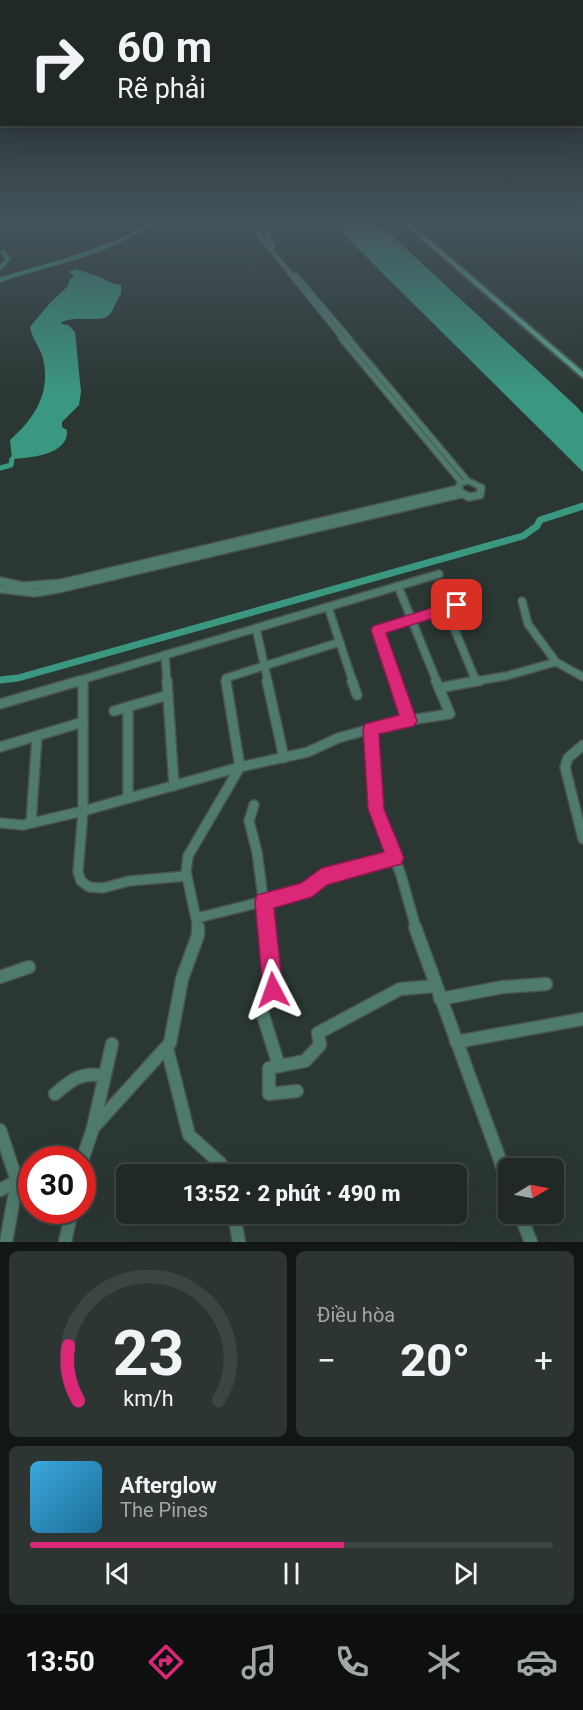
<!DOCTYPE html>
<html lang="vi">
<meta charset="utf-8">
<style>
body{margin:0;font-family:Roboto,sans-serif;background:#2d3532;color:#f1f3f6;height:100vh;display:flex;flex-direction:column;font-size:22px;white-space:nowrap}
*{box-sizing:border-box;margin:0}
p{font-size:20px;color:#a2a6a7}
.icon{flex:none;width:33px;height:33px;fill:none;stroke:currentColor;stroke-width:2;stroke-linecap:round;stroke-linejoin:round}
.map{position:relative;height:1242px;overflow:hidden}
.panel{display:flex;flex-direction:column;gap:9px;padding:9px;background:#121715;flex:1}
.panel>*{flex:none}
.hud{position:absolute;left:0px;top:0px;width:584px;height:126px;box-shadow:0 6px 24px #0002,0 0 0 2px #3d4543;background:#202926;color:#f1f3f6;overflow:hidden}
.needle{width:39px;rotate:80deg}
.tools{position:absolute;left:498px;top:1158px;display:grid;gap:12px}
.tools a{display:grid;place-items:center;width:66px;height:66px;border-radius:9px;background:#202926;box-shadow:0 6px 24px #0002,0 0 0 2px #3d4543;font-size:30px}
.speed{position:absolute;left:18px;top:1146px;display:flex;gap:12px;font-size:30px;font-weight:700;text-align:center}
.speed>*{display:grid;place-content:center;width:78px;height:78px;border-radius:50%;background:#202926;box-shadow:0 6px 24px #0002,0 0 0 2px #3d4543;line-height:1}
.speed .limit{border:9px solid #d22;background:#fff;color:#111}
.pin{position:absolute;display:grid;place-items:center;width:51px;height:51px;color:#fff;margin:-26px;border-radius:12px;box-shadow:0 3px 9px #0006}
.me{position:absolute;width:66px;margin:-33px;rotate:356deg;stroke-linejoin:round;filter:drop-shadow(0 0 4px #0008)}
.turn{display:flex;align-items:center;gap:21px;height:126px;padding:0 18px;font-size:27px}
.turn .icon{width:78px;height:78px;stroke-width:2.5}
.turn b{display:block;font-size:42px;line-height:51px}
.big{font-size:45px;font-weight:800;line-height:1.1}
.panel .widget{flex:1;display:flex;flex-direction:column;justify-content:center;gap:9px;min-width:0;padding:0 21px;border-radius:9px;background:#2d3532}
.panel .dial{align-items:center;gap:0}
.dial svg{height:156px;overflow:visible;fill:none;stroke:#3d4543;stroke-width:7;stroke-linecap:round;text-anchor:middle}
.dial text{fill:#f1f3f6;stroke:none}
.song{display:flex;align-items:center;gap:18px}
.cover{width:72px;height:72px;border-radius:9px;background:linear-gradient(135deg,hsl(200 70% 55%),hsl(200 70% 35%))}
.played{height:6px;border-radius:3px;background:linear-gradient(90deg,#db2777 60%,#3d4543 60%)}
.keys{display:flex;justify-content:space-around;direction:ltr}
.heat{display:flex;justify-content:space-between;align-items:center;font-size:33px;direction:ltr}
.panel .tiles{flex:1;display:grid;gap:9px;grid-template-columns:1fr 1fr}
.widget:last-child{grid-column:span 2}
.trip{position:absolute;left:116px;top:1164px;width:351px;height:60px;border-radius:9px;background:#202926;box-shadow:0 6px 24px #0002,0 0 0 2px #3d4543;font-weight:800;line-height:60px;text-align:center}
.tabs{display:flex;height:96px;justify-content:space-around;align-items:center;background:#0d100f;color:#a2a6a7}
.tabs .icon{width:42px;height:42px}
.tabs .selected{color:#db2777}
.tabs b{font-size:27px;color:#f1f3f6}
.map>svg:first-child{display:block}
.water{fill:#3a9780}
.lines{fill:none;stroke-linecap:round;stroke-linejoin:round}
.canal-far2{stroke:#3a9780;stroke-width:4.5}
.canal-far1{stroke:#3a9780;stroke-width:5}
.canal{stroke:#3a9780;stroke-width:7}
.street-far4-casing{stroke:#495451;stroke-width:6}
.street-far3-casing{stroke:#495451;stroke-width:8}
.street-far2-casing{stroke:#495451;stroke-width:10}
.street-far1-casing{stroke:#495451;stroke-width:12}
.street-casing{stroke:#495451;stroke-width:15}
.secondary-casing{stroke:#495451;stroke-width:4}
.street-far4{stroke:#4f7b6e;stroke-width:4.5}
.street-far3{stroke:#4f7b6e;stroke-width:5}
.street-far2{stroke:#4f7b6e;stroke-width:7}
.street-far1{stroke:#4f7b6e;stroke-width:9}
.street{stroke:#4f7b6e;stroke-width:12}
.secondary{fill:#59a38e;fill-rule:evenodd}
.route{fill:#db2777;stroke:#8e194d;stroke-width:1.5}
</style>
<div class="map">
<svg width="583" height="1242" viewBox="0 0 583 1242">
<rect width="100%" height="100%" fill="#2b3733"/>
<g class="water">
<path d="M 330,221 L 370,221 L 388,232 L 577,407 L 583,414 L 583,472 Z"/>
<path d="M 77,269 C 84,272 89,273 97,276 C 107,279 108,284 121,285 L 121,294 C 116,300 115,309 109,315 C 99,324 77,314 62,322 L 61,324 L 68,325 L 75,332 L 81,392 L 79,405 L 62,422 L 62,427 L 67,430 C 69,455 30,458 12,459 L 10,440 C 35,418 51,393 43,358 C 40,347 32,339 30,327 L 50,303 L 68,286 L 69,281 L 74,275 L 68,272 Z"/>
</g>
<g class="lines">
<g class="canal-far2">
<path d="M 0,268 L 8,259 L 3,252"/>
<path d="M 0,280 C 53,262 107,254 154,221"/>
</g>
<path class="canal-far1" d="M 0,468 L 11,465 L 12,459"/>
<path class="canal" d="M 0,680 L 18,678 L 523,536 L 537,526 L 540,520 L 583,506"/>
<defs>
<g id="street-far4">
<path d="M 255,221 L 259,235 L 343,339"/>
<path d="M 260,221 L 273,247"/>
<path d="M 296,275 L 350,339"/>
</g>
<g id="street-far3">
<path d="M 341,338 L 461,482"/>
<path d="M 348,338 L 468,481"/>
<path d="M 455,490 L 458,489"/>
<path d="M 459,490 L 459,484 L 468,481 L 481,487 L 481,490"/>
</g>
<g id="street-far2">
<path d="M 459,488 L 459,492 L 469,497 L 480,495 L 481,488"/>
<path d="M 0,581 L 23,586 L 61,583 L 458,489"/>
<path d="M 398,586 L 437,682"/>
<path d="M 0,589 L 34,593 L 59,589 L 461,494"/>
<path d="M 522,601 L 528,624 L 556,662"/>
<path d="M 328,607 L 353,682"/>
<path d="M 446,609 L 476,681 L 470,682"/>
<path d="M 256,628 L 268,682"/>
<path d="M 165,655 L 167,682"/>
<path d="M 83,679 L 83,682"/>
<path d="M 476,681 L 506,676 L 556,662 L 583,677"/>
<path d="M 74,682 L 439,574"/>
<path d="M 227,682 L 226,678 L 340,642"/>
<path d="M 396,682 L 378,630 L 457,605"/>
</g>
<g id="street-far1">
<path d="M 83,681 L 83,811 L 78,872 L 81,881 L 89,887 L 103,888 L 129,881 L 187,876"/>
<path d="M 167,681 L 174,786"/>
<path d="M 267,681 L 284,758"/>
<path d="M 352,681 L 357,695"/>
<path d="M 395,681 L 409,721"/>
<path d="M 476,681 L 479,681"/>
<path d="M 439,688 L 476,681"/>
<path d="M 0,704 L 79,681"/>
<path d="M 128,707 L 128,798"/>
<path d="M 114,711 L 168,695"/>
<path d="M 371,729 L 376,809 L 401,875 L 416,928"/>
<path d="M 583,745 L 568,758 L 565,767 L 583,839"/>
<path d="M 0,747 L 83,722"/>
<path d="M 254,805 L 249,821 L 257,852 L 267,928"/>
<path d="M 0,823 L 23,825 L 83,811 L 240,767 L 308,752 L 338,738 L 396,722 L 450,714 L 436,681"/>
<path d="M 31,823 L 37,736"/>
<path d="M 197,918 L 305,891 L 322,877 L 395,858"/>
<path d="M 198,928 L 186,872 L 188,856 L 240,767 L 226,681"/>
</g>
<g id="street">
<path d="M 267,927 L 273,990 L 272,996 L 261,1009 L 279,1066"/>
<path d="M 415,927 L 508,1182"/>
<path d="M 0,977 L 29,967"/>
<path d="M 440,999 L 503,987 L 546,984"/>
<path d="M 456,1042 L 583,1019"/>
<path d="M 167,1048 L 189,1135 L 220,1163 L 227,1174"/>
<path d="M 297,1091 L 269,1094 L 269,1068 L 305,1061 L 320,1045 L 318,1033 L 400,989 L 436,986"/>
<path d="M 55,1094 C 71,1080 82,1071 104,1076"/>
<path d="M 93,1128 L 170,1043 L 182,979 L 198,935 L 198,927"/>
<path d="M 0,1130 L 17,1181 L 6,1242"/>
<path d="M 82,1161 L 93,1128 L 112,1044"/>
<path d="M 0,1190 L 17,1181 L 32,1178"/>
<path d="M 234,1214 L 239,1242"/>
<path d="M 520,1214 L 531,1242"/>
<path d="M 65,1242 L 72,1210"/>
</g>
<path id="secondary" d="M 401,221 L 407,221 L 583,372 L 583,378 Z"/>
</defs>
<use href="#street-far4" class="street-far4-casing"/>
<use href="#street-far3" class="street-far3-casing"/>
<use href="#street-far2" class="street-far2-casing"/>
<use href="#street-far1" class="street-far1-casing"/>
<use href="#street" class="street-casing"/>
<use href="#secondary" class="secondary-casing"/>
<use href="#street-far4" class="street-far4"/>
<use href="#street-far3" class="street-far3"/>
<use href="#street-far2" class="street-far2"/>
<use href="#street-far1" class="street-far1"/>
<use href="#street" class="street"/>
<use href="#secondary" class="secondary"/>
</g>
<linearGradient id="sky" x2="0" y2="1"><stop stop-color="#181e1c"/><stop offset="0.56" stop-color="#44535b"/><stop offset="1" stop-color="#44535b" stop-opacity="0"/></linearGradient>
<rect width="583" height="395" fill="url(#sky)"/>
<path class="route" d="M 457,600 L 464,605 L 462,609 L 386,633 L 417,721 L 414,726 L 379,734 L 384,809 L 404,858 L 401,864 L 327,885 L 312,897 L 274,908 L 283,990 L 280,997 L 273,1000 L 266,997 L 263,990 L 255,901 L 257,895 L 301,883 L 322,868 L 384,852 L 368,809 L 363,729 L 365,724 L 399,715 L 371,630 L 373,626 Z"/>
</svg>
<div class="tools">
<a><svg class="needle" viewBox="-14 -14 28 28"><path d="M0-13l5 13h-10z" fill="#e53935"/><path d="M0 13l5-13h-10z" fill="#a2a6a7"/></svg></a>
</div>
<div class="speed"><div class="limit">30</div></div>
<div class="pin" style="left:457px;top:605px;background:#d93025"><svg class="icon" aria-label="arrive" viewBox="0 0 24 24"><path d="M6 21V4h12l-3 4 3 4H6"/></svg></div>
<svg class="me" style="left:273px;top:990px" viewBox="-20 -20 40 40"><path d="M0-17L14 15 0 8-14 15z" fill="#db2777" stroke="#fff" stroke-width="4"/></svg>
<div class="trip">13:52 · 2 phút · 490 m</div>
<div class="hud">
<div class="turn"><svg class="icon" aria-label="right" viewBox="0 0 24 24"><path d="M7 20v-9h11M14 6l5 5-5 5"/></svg><div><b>60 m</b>Rẽ phải</div></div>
</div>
</div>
<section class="panel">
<div class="tiles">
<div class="widget dial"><svg viewBox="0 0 100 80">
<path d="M14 69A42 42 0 1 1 86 69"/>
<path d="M14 69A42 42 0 0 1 9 41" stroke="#db2777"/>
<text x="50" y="56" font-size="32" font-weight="700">23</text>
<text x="50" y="72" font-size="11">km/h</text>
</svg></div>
<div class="widget"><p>Điều hòa</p>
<div class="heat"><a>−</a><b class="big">20°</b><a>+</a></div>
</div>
<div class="widget">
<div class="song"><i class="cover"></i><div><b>Afterglow</b><p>The Pines</p></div></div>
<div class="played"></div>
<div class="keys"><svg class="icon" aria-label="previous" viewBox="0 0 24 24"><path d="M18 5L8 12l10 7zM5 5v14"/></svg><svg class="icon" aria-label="pause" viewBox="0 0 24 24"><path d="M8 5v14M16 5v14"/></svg><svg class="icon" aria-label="next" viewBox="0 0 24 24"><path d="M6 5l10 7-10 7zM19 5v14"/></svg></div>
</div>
</div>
</section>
<nav class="tabs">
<b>13:50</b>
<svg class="icon selected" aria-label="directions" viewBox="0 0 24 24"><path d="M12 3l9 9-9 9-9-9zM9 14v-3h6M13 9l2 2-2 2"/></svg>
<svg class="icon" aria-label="music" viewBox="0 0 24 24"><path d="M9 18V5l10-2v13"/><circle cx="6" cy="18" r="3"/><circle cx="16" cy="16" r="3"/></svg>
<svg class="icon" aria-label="phone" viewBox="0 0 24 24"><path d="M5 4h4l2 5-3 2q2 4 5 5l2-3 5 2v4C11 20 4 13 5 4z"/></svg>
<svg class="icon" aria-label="climate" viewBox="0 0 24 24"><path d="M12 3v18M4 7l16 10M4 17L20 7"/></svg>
<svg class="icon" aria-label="car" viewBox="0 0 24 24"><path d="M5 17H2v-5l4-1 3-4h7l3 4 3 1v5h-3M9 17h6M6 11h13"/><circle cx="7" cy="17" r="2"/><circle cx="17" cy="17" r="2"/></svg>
</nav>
